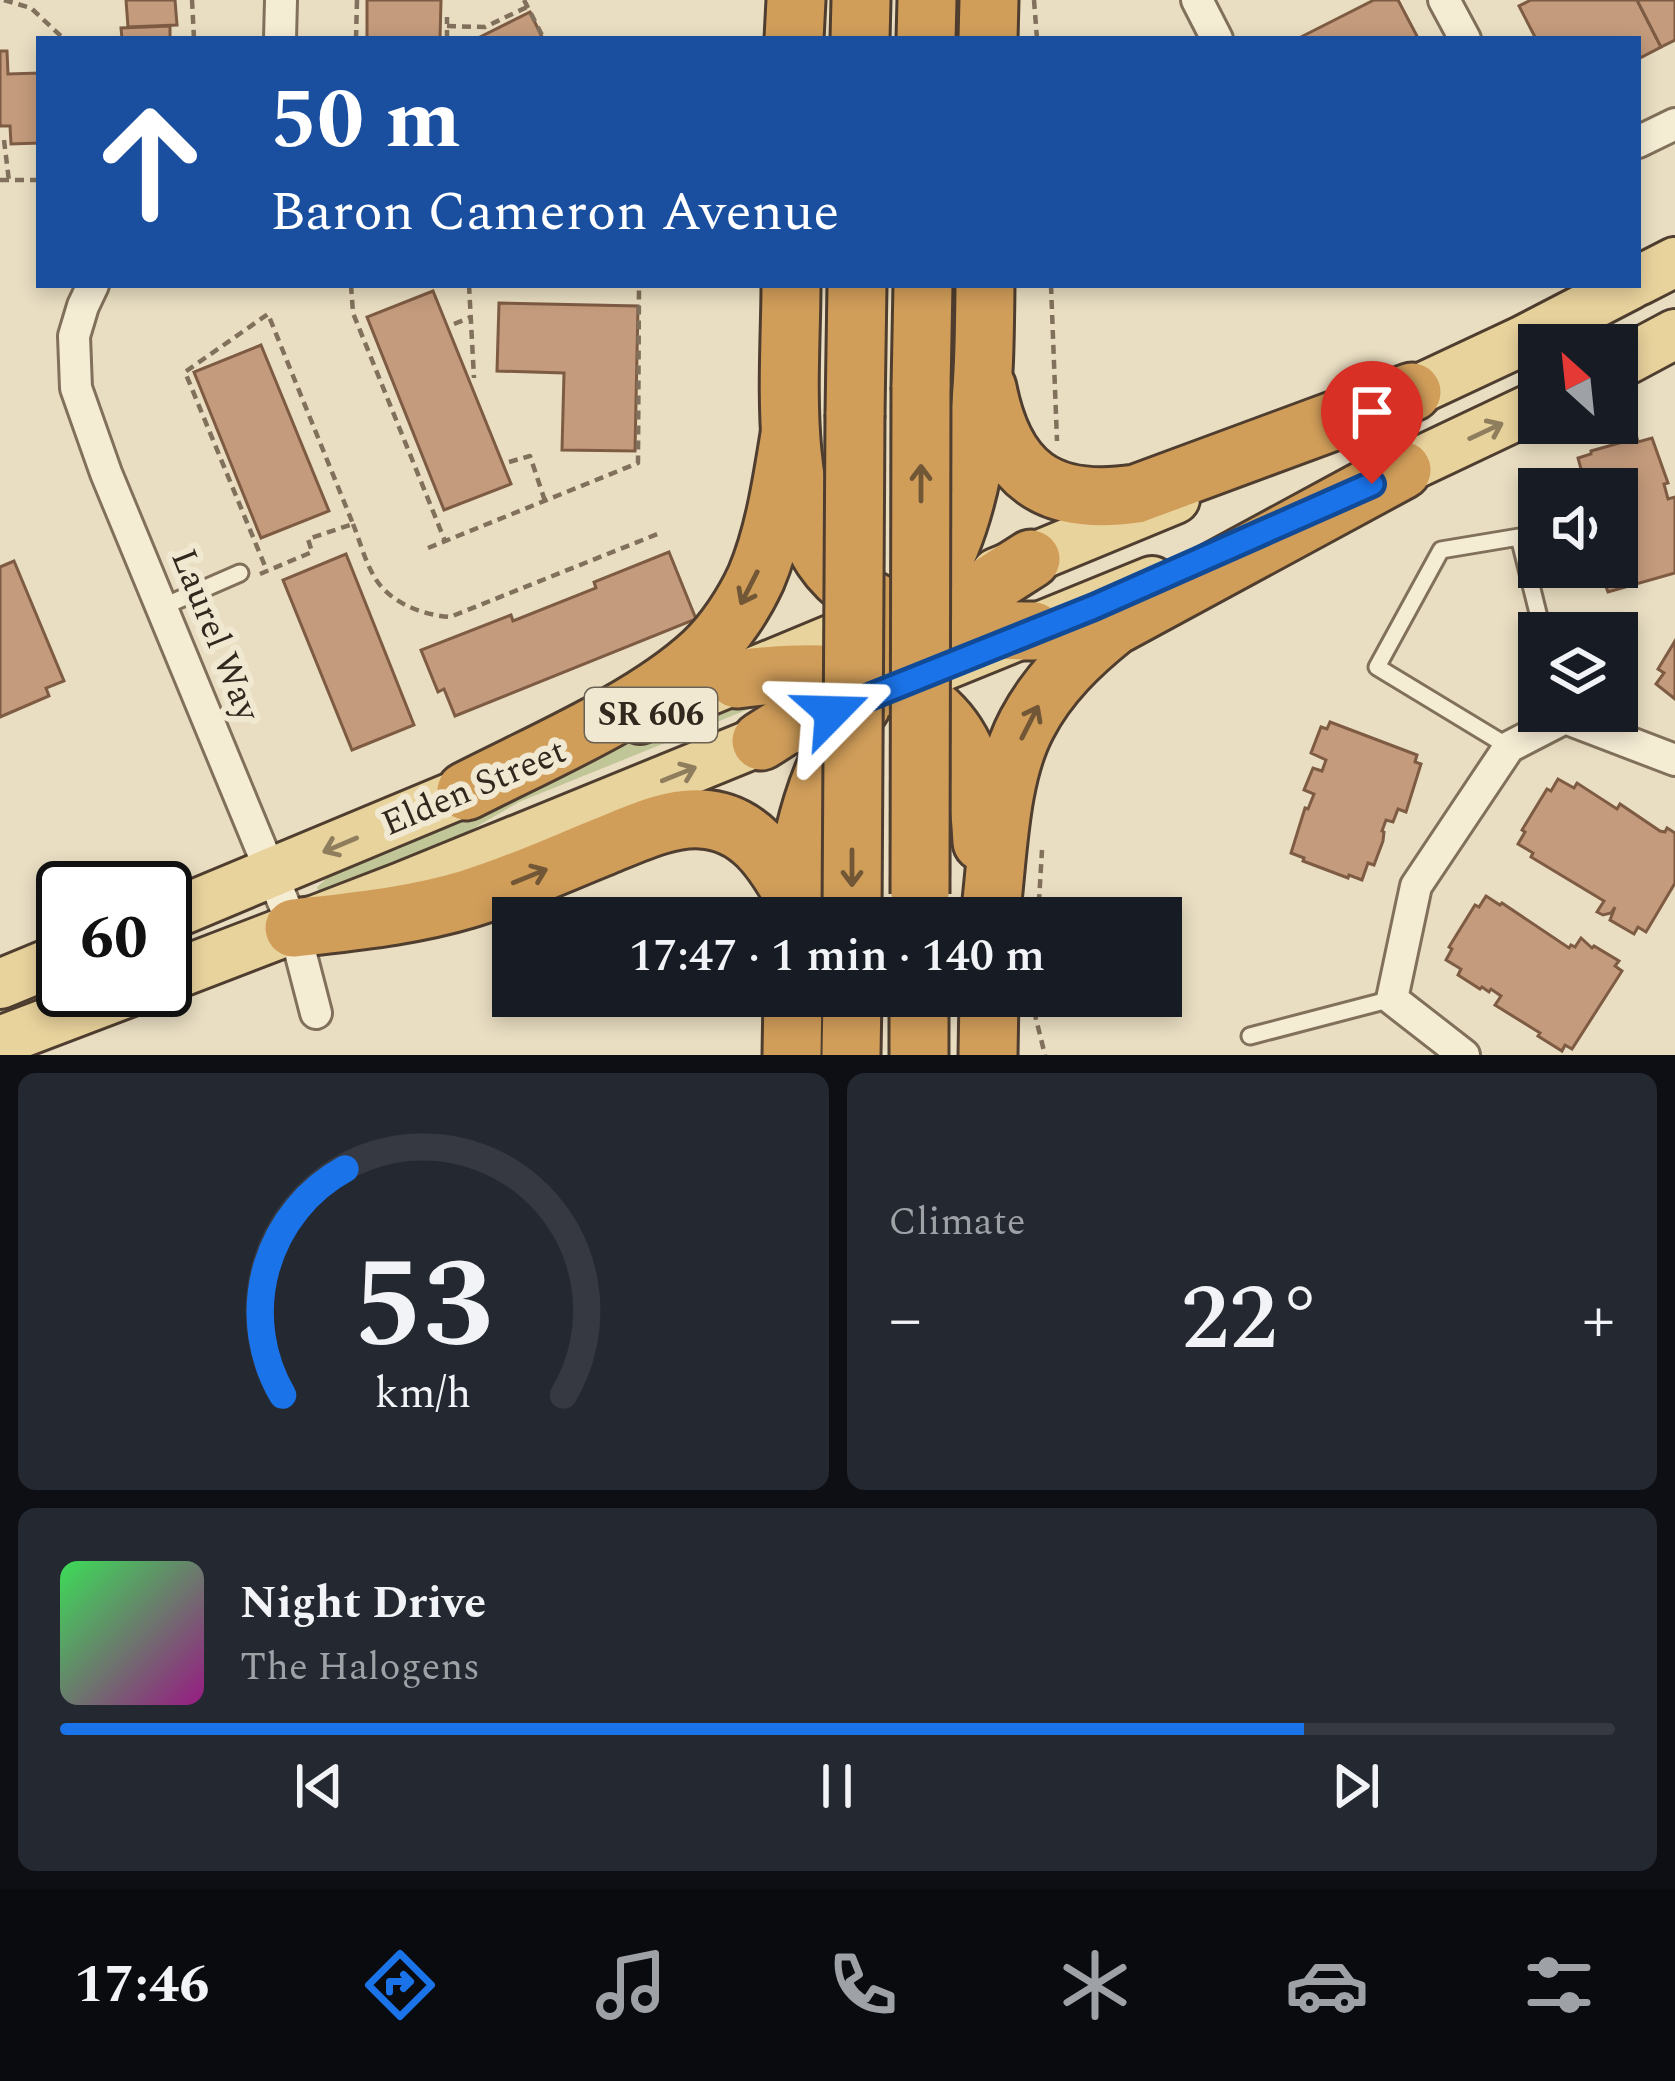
<!DOCTYPE html>
<meta charset="utf-8">
<style>
body{margin:0;font-family:Spectral,serif;background:#242831;color:#f1f3f6;height:100vh;display:flex;flex-direction:column;font-size:45px;white-space:nowrap}
*{box-sizing:border-box;margin:0}
p{font-size:39px;color:#9ea1a6}
.icon{flex:none;width:66px;height:66px;fill:none;stroke:currentColor;stroke-width:2;stroke-linecap:round;stroke-linejoin:round}
.map{position:relative;height:1055px;overflow:hidden}
.drawer{display:flex;flex-direction:column;gap:18px;padding:18px;background:#0d0f14;flex:1}
.drawer>*{flex:none}
.banner{position:absolute;left:36px;top:36px;width:1605px;height:252px;border-radius:0px;box-shadow:0 6px 18px #0003;background:#1a4fa0;color:#fff;overflow:hidden}
.needle{width:78px;rotate:333deg}
.controls{position:absolute;left:1518px;top:324px;display:grid;gap:24px}
.controls a{display:grid;place-items:center;width:120px;height:120px;border-radius:0px;background:#171b24;box-shadow:0 6px 18px #0003;font-size:60px}
.speed{position:absolute;left:36px;top:861px;display:flex;gap:24px;font-size:60px;font-weight:700;text-align:center}
.speed>*{display:grid;place-content:center;width:156px;height:156px;border-radius:50%;background:#171b24;box-shadow:0 6px 18px #0003;line-height:1}
.speed .limit{border:6px solid #111;border-radius:18px;background:#fff;color:#111}
.pin{position:absolute;display:grid;place-items:center;width:102px;height:102px;color:#fff;margin:-123px -51px;border-radius:50% 50% 50% 0;rotate:-45deg;box-shadow:0 0 12px #0007}
.pin .icon{rotate:45deg}
.me{position:absolute;width:132px;margin:-66px;rotate:68deg;stroke-linejoin:round;filter:drop-shadow(0 0 9px #0008)}
.turn{display:flex;align-items:center;gap:42px;height:252px;padding:0 36px;font-size:54px}
.turn .icon{width:156px;height:156px;stroke-width:2.5}
.turn b{display:block;font-size:84px;line-height:102px}
.big{font-size:90px;font-weight:600;line-height:1.1}
.drawer .tile{flex:1;display:flex;flex-direction:column;justify-content:center;gap:18px;min-width:0;padding:0 42px;border-radius:18px;background:#242831}
.drawer .dial{align-items:center;gap:0}
.dial svg{height:312px;overflow:visible;fill:none;stroke:#363941;stroke-width:7;stroke-linecap:round;text-anchor:middle}
.dial text{fill:#f1f3f6;stroke:none}
.song{display:flex;align-items:center;gap:36px}
.cover{width:144px;height:144px;border-radius:18px;background:linear-gradient(135deg,hsl(130 70% 55%),hsl(310 70% 35%))}
.played{height:12px;border-radius:6px;background:linear-gradient(90deg,#1a73e8 80%,#363941 80%)}
.keys{display:flex;justify-content:space-around;direction:ltr}
.heat{display:flex;justify-content:space-between;align-items:center;font-size:66px;direction:ltr}
.drawer .tiles{flex:1;display:grid;gap:18px;grid-template-columns:1fr 1fr}
.tile:last-child{grid-column:span 2}
.trip{position:absolute;left:492px;top:897px;width:690px;height:120px;border-radius:0px;background:#171b24;box-shadow:0 6px 18px #0003;font-weight:600;line-height:120px;text-align:center}
.tab-bar{display:flex;height:192px;justify-content:space-around;align-items:center;background:#090b0e;color:#9ea1a6}
.tab-bar .icon{width:84px;height:84px}
.tab-bar .current{color:#1a73e8}
.tab-bar b{font-size:54px;color:#f1f3f6}
.map>svg:first-child{display:block}
.green{fill:#c0c697}
.building{fill:#c49b7c;stroke:#7e5b43;stroke-width:3}
.lines{fill:none;stroke-linecap:round;stroke-linejoin:round}
.lane-casing{stroke:#81705b;stroke-width:21}
.street-casing{stroke:#81705b;stroke-width:36}
.primary-casing{stroke:#4f3e2f;stroke-width:54}
.highway-casing{stroke:#4f3e2f;stroke-width:63}
.path{stroke:#81705b;stroke-width:4.5;stroke-dasharray:9 6;stroke-linecap:butt}
.lane{stroke:#f5ecd4;stroke-width:15}
.street{stroke:#f5ecd4;stroke-width:30}
.primary{stroke:#e9d39d;stroke-width:48}
.highway{stroke:#d19e5a;stroke-width:57}
.highway-bridge-casing{stroke:#4f3e2f;stroke-width:63;stroke-linecap:butt}
.highway-bridge{stroke:#d19e5a;stroke-width:57}
.oneway{stroke:#8e7e5e}
.oneway2{stroke:#725736}
.route-casing{stroke:#114b97;stroke-width:30}
.route{stroke:#1a73e8;stroke-width:21}
.labels{text-anchor:middle;dominant-baseline:central;stroke-width:12;stroke-linejoin:round;paint-order:stroke}
.shield{fill:#f1e8d1;stroke:#6b6254;stroke-width:3}
.shield-label{font-size:33px;font-weight:bold;fill:#32281e}
.street-label{font-size:36px;fill:#32281e;stroke:#f1e8d1}
</style>
<div class="map">
<svg width="1675" height="1055" viewBox="0 0 1675 1055">
<rect width="100%" height="100%" fill="#e9dec2"/>
<path class="green" d="M 743,692 L 753,704 L 749,709 L 519,802 L 433,852 L 334,890 L 318,890 L 317,887 L 328,877 L 401,848 L 511,787 Z"/>
<g class="building">
<path d="M 126,0 L 175,0 L 177,25 L 128,27 Z"/>
<path d="M 367,0 L 441,0 L 440,39 L 367,39 Z"/>
<path d="M 1374,0 L 1398,0 L 1418,38 L 1297,39 Z"/>
<path d="M 1531,0 L 1637,0 L 1661,47 L 1638,59 L 1638,39 L 1536,39 L 1519,6 Z"/>
<path d="M 1637,0 L 1675,0 L 1675,40 L 1661,47 Z"/>
<path d="M 530,12 L 543,39 L 476,39 Z"/>
<path d="M 170,26 L 170,39 L 122,39 L 121,28 Z"/>
<path d="M 0,51 L 7,51 L 8,74 L 39,73 L 39,143 L 11,144 L 10,126 L 0,126 Z"/>
<path d="M 433,291 L 511,484 L 444,510 L 367,317 Z"/>
<path d="M 499,303 L 638,306 L 635,451 L 562,450 L 564,373 L 497,371 Z"/>
<path d="M 261,345 L 329,511 L 261,538 L 194,372 Z"/>
<path d="M 1637,438 L 1638,442 L 1652,438 L 1668,483 L 1664,484 L 1668,499 L 1675,497 L 1675,573 L 1608,592 L 1605,584 L 1598,586 L 1593,567 L 1617,567 L 1617,489 L 1583,489 L 1580,477 L 1583,476 L 1578,458 L 1591,454 L 1591,451 Z"/>
<path d="M 669,552 L 696,619 L 455,716 L 444,689 L 438,692 L 421,650 L 511,615 L 513,621 L 596,588 L 594,582 Z"/>
<path d="M 346,554 L 414,725 L 352,750 L 283,580 Z"/>
<path d="M 14,561 L 64,681 L 46,688 L 49,696 L 0,717 L 0,567 Z"/>
<path d="M 1675,641 L 1675,699 L 1656,684 L 1664,673 L 1658,669 Z"/>
<path d="M 1330,722 L 1417,755 L 1415,762 L 1421,764 L 1406,812 L 1398,809 L 1393,822 L 1386,820 L 1382,831 L 1384,832 L 1383,841 L 1374,865 L 1368,863 L 1362,880 L 1349,875 L 1348,878 L 1303,861 L 1304,858 L 1291,853 L 1305,808 L 1308,809 L 1314,794 L 1304,790 L 1313,768 L 1322,771 L 1326,760 L 1311,753 L 1321,727 L 1327,729 Z"/>
<path d="M 1558,779 L 1574,788 L 1577,783 L 1617,809 L 1620,804 L 1660,831 L 1665,832 L 1667,828 L 1675,833 L 1675,883 L 1646,932 L 1638,927 L 1634,934 L 1610,920 L 1615,907 L 1611,913 L 1603,915 L 1597,912 L 1604,901 L 1531,857 L 1533,853 L 1518,844 L 1525,832 L 1522,830 L 1547,789 L 1551,791 Z"/>
<path d="M 1486,896 L 1500,905 L 1502,903 L 1569,948 L 1571,945 L 1575,947 L 1581,938 L 1592,948 L 1594,946 L 1619,961 L 1615,966 L 1622,971 L 1572,1049 L 1565,1045 L 1562,1051 L 1538,1036 L 1540,1033 L 1495,1005 L 1501,996 L 1491,989 L 1489,992 L 1482,987 L 1480,989 L 1458,975 L 1461,969 L 1446,960 L 1452,949 L 1449,947 L 1475,905 L 1479,907 Z"/>
</g>
<g class="lines">
<defs>
<g id="lane">
<path d="M 162,607 L 240,573"/>
<path d="M 1509,747 L 1377,667 L 1441,550 L 1519,537 L 1543,633"/>
<path d="M 1250,1036 L 1392,999"/>
</g>
<g id="street">
<path d="M 1197,0 L 1217,39"/>
<path d="M 1444,0 L 1465,39"/>
<path d="M 280,39 L 281,0"/>
<path d="M 1638,142 L 1675,124"/>
<path d="M 93,285 L 83,306 L 74,336 L 76,388 L 106,473 L 294,928 L 316,1013"/>
<path d="M 1464,1055 L 1392,999 L 1416,886 L 1509,747 L 1565,718 L 1675,760"/>
</g>
<g id="primary">
<path d="M 1638,281 L 1675,262"/>
<path d="M 1617,365 L 1675,334"/>
<path d="M 1381,407 L 1522,341 L 1630,285"/>
<path d="M 1370,485 L 1539,405"/>
<path d="M 996,573 L 1175,499"/>
<path d="M 889,688 L 1152,581"/>
<path d="M 640,719 L 886,617"/>
<path d="M 165,917 L 498,778"/>
<path d="M 165,978 L 402,887 L 797,726"/>
<path d="M 0,984 L 63,958"/>
<path d="M 0,1041 L 134,990"/>
</g>
<g id="highway">
<path d="M 794,39 L 796,0"/>
<path d="M 860,39 L 861,0"/>
<path d="M 926,39 L 927,0"/>
<path d="M 988,39 L 989,0"/>
<path d="M 791,285 C 791,364 778,490 823,558 C 866,622 964,631 1034,631"/>
<path d="M 921,387 L 923,285"/>
<path d="M 987,388 C 1004,475 1048,507 1136,494 L 1412,392"/>
<path d="M 855,415 L 857,285"/>
<path d="M 923,638 L 987,587 L 1031,559"/>
<path d="M 737,679 C 835,666 952,667 976,787 C 980,805 981,824 982,842"/>
<path d="M 761,741 C 824,702 890,653 929,588 C 983,497 984,387 985,285"/>
<path d="M 466,791 C 540,753 644,709 704,653 C 725,633 744,604 756,578 C 775,533 782,483 790,435"/>
<path d="M 795,912 C 796,843 819,762 861,706"/>
<path d="M 990,918 C 998,857 998,778 1027,724 C 1048,684 1079,654 1114,626 L 1402,470"/>
<path d="M 294,928 C 353,921 410,916 467,899 C 514,885 559,864 604,846 C 634,834 668,817 701,819 C 749,821 774,860 795,898"/>
<path d="M 792,1055 L 793,996"/>
<path d="M 851,1055 L 852,996"/>
<path d="M 919,1055 L 919,996"/>
<path d="M 988,1055 L 989,996"/>
</g>
</defs>
<use href="#lane" class="lane-casing"/>
<use href="#street" class="street-casing"/>
<use href="#primary" class="primary-casing"/>
<use href="#highway" class="highway-casing"/>
<g class="path">
<path d="M 4,0 L 31,8 L 64,39"/>
<path d="M 192,0 L 194,39"/>
<path d="M 524,0 L 544,39"/>
<path d="M 1034,0 L 1037,39"/>
<path d="M 447,26 L 485,27 L 527,7"/>
<path d="M 356,39 L 357,0"/>
<path d="M 447,39 L 447,17"/>
<path d="M 4,140 L 9,181"/>
<path d="M 0,180 L 39,180"/>
<path d="M 351,285 L 353,313 L 445,541"/>
<path d="M 469,285 L 474,378"/>
<path d="M 1051,285 L 1057,441"/>
<path d="M 454,324 L 471,317"/>
<path d="M 509,462 L 530,456 L 545,501"/>
<path d="M 353,524 C 360,541 365,562 375,578 C 390,603 423,615 450,617 L 660,533"/>
<path d="M 428,548 L 638,463 L 639,285"/>
<path d="M 260,574 L 267,571 L 312,552 L 308,539 L 353,524 L 268,314 L 185,372 L 267,571"/>
<path d="M 1038,918 L 1042,850"/>
<path d="M 1034,996 L 1034,1011 L 1045,1055"/>
</g>
<use href="#lane" class="lane"/>
<use href="#street" class="street"/>
<use href="#primary" class="primary"/>
<use href="#highway" class="highway"/>
<defs>
<g id="highway-bridge">
<path d="M 920,894 L 921,387"/>
<path d="M 852,918 L 855,415"/>
</g>
</defs>
<use href="#highway-bridge" class="highway-bridge-casing"/>
<use href="#highway-bridge" class="highway-bridge"/>
</g>
<defs><path id="oneway-shaft" d="M-6 0H5M1.5-3L5.5 0L1.5 3" fill="none" stroke-width="1.6" stroke-linecap="round" stroke-linejoin="round" transform="scale(3)"/></defs>
<g class="oneway">
<use href="#oneway-shaft" transform="translate(1486 431) rotate(-25)"/>
<use href="#oneway-shaft" transform="translate(679 774) rotate(-22)"/>
<use href="#oneway-shaft" transform="translate(340 845) rotate(157)"/>
</g>
<g class="oneway2">
<use href="#oneway-shaft" transform="translate(921 483) rotate(-90)"/>
<use href="#oneway-shaft" transform="translate(749 588) rotate(117)"/>
<use href="#oneway-shaft" transform="translate(1030 722) rotate(-63)"/>
<use href="#oneway-shaft" transform="translate(852 868) rotate(90)"/>
<use href="#oneway-shaft" transform="translate(530 876) rotate(-22)"/>
</g>
<g class="lines">
<defs>
<path id="route" d="M 832,712 L 1094,607 L 1372,484"/>
</defs>
<use href="#route" class="route-casing"/>
<use href="#route" class="route"/>
</g>
<g class="labels">
<rect class="shield" x="585" y="688" width="132" height="54" rx="9"/>
<g class="shield-label">
<text x="651" y="715">SR 606</text>
</g>
<g class="street-label">
<text transform="translate(215 635) rotate(68)">Laurel Way</text>
<text transform="translate(474 788) rotate(-23)">Elden Street</text>
</g>
</g>
</svg>
<div class="controls">
<a><svg class="needle" viewBox="-14 -14 28 28"><path d="M0-13l5 13h-10z" fill="#e53935"/><path d="M0 13l5-13h-10z" fill="#9ea1a6"/></svg></a>
<a><svg class="icon" aria-label="sound" viewBox="0 0 24 24"><path d="M4 9h4l5-4v14l-5-4H4zM17 9q2 3 0 6"/></svg></a>
<a><svg class="icon" aria-label="layers" viewBox="0 0 24 24"><path d="M12 4l9 5-9 5-9-5zM3 14l9 5 9-5"/></svg></a>
</div>
<div class="speed"><div class="limit">60</div></div>
<div class="pin" style="left:1372px;top:484px;background:#d93025"><svg class="icon" aria-label="arrive" viewBox="0 0 24 24"><path d="M6 21V4h12l-3 4 3 4H6"/></svg></div>
<svg class="me" style="left:832px;top:712px" viewBox="-20 -20 40 40"><path d="M0-17L14 15 0 8-14 15z" fill="#1a73e8" stroke="#fff" stroke-width="4"/></svg>
<div class="trip">17:47 · 1 min · 140 m</div>
<div class="banner">
<div class="turn"><svg class="icon" aria-label="ahead" viewBox="0 0 24 24"><path d="M12 20V5M6 11l6-6 6 6"/></svg><div><b>50 m</b>Baron Cameron Avenue</div></div>
</div>
</div>
<section class="drawer">
<div class="tiles">
<div class="tile dial"><svg viewBox="0 0 100 80">
<path d="M14 69A42 42 0 1 1 86 69"/>
<path d="M14 69A42 42 0 0 1 30 11" stroke="#1a73e8"/>
<text x="50" y="56" font-size="32" font-weight="700">53</text>
<text x="50" y="72" font-size="11">km/h</text>
</svg></div>
<div class="tile"><p>Climate</p>
<div class="heat"><a>−</a><b class="big">22°</b><a>+</a></div>
</div>
<div class="tile">
<div class="song"><i class="cover"></i><div><b>Night Drive</b><p>The Halogens</p></div></div>
<div class="played"></div>
<div class="keys"><svg class="icon" aria-label="previous" viewBox="0 0 24 24"><path d="M18 5L8 12l10 7zM5 5v14"/></svg><svg class="icon" aria-label="pause" viewBox="0 0 24 24"><path d="M8 5v14M16 5v14"/></svg><svg class="icon" aria-label="next" viewBox="0 0 24 24"><path d="M6 5l10 7-10 7zM19 5v14"/></svg></div>
</div>
</div>
</section>
<nav class="tab-bar">
<b>17:46</b>
<svg class="icon current" aria-label="directions" viewBox="0 0 24 24"><path d="M12 3l9 9-9 9-9-9zM9 14v-3h6M13 9l2 2-2 2"/></svg>
<svg class="icon" aria-label="music" viewBox="0 0 24 24"><path d="M9 18V5l10-2v13"/><circle cx="6" cy="18" r="3"/><circle cx="16" cy="16" r="3"/></svg>
<svg class="icon" aria-label="phone" viewBox="0 0 24 24"><path d="M5 4h4l2 5-3 2q2 4 5 5l2-3 5 2v4C11 20 4 13 5 4z"/></svg>
<svg class="icon" aria-label="climate" viewBox="0 0 24 24"><path d="M12 3v18M4 7l16 10M4 17L20 7"/></svg>
<svg class="icon" aria-label="car" viewBox="0 0 24 24"><path d="M5 17H2v-5l4-1 3-4h7l3 4 3 1v5h-3M9 17h6M6 11h13"/><circle cx="7" cy="17" r="2"/><circle cx="17" cy="17" r="2"/></svg>
<svg class="icon" aria-label="filters" viewBox="0 0 24 24"><path d="M4 7h16M4 17h16"/><circle cx="9" cy="7" r="2"/><circle cx="15" cy="17" r="2"/></svg>
</nav>
